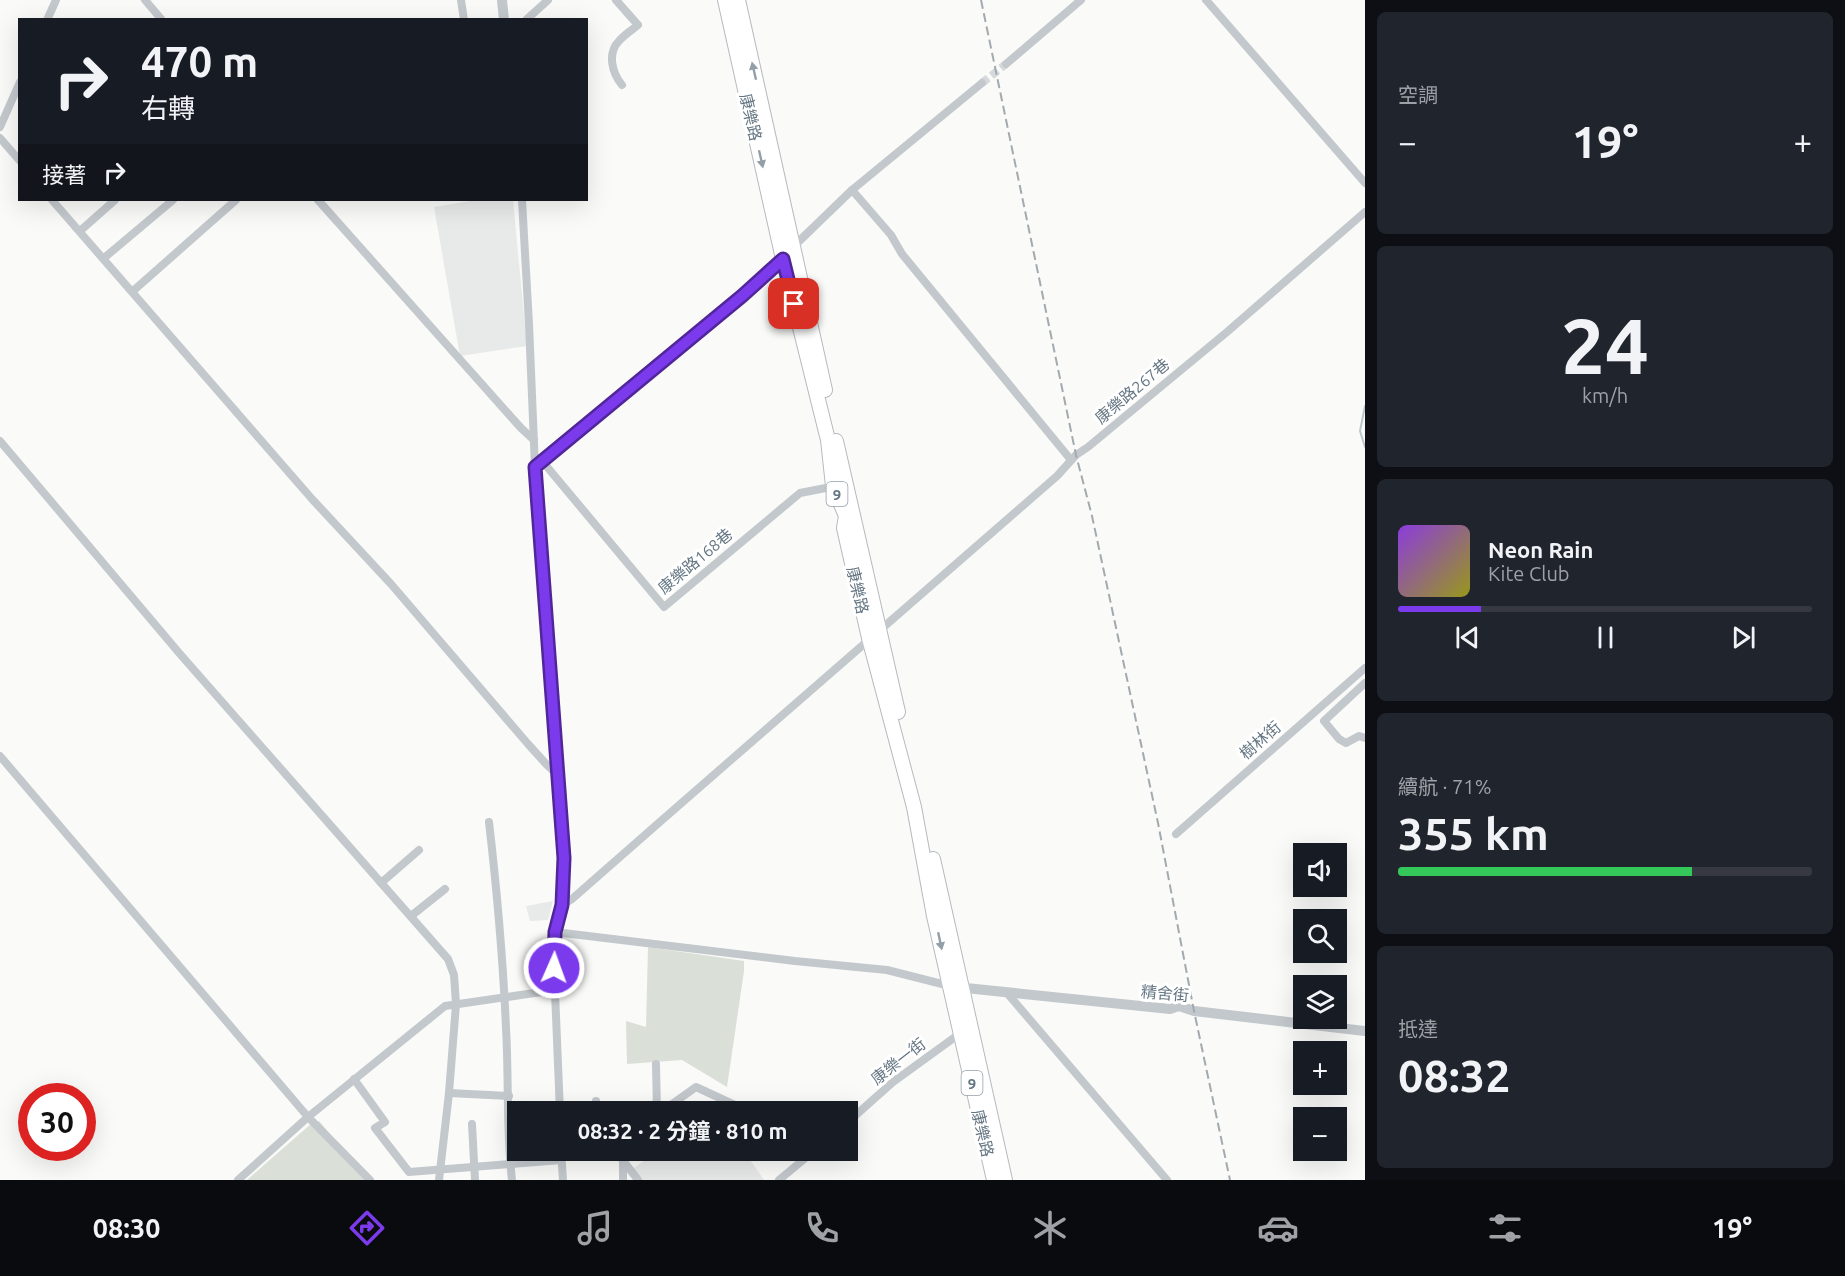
<!DOCTYPE html>
<html lang="zh-TW">
<meta charset="utf-8">
<style>
body{margin:0;font-family:Ubuntu,"Noto Sans TC",sans-serif;background:#20242c;color:#f1f3f6;height:100vh;display:flex;flex-direction:column;font-size:22px;white-space:nowrap}
*{box-sizing:border-box;margin:0}
p{font-size:20px;color:#9ea1a6}
.icon{flex:none;width:33px;height:33px;fill:none;stroke:currentColor;stroke-width:2;stroke-linecap:round;stroke-linejoin:round}
.map{position:relative;flex:1;overflow:hidden}
.sheet{display:flex;flex-direction:column;gap:12px;padding:12px;background:#0d0f14;width:480px}
.sheet>*{flex:none}
.hud{position:absolute;left:18px;top:18px;width:570px;height:183px;border-radius:0px;box-shadow:0 6px 24px #0002;background:#171b24;color:#f1f3f6;overflow:hidden}
.controls{position:absolute;left:1293px;top:843px;display:grid;gap:12px}
.controls a{display:grid;place-items:center;width:54px;height:54px;border-radius:0px;background:#171b24;box-shadow:0 6px 24px #0002;font-size:30px}
.speed{position:absolute;left:18px;top:1083px;display:flex;gap:12px;font-size:30px;font-weight:700;text-align:center}
.speed>*{display:grid;place-content:center;width:78px;height:78px;border-radius:50%;background:#171b24;box-shadow:0 6px 24px #0002;line-height:1}
.speed .limit{border:9px solid #d22;background:#fff;color:#111}
.pin{position:absolute;display:grid;place-items:center;width:51px;height:51px;color:#fff;margin:-26px;border-radius:12px;box-shadow:0 3px 9px #0006}
.me{position:absolute;width:66px;margin:-33px;rotate:2deg;stroke-linejoin:round;filter:drop-shadow(0 0 4px #0008)}
.turn{display:flex;align-items:center;gap:21px;height:126px;padding:0 24px;font-size:27px}
.turn .icon{width:78px;height:78px;stroke-width:2.5}
.turn b{display:block;font-size:42px;line-height:51px}
.then{display:flex;align-items:center;height:57px;padding:0 24px;background:#0003;gap:12px;font-size:22px}
.big{font-size:45px;font-weight:700;line-height:1.1}
.sheet .card{flex:1;display:flex;flex-direction:column;justify-content:center;gap:9px;min-width:0;padding:0 21px;border-radius:9px;background:#20242c}
.sheet .dial{align-items:center;gap:0}
.dial b{font-size:78px;line-height:1}
.song{display:flex;align-items:center;gap:18px}
.cover{width:72px;height:72px;border-radius:9px;background:linear-gradient(135deg,hsl(270 70% 55%),hsl(60 70% 35%))}
.played{height:6px;border-radius:3px;background:linear-gradient(90deg,#7c3aed 20%,#363941 20%)}
.keys{display:flex;justify-content:space-around;direction:ltr}
.heat{display:flex;justify-content:space-between;align-items:center;font-size:33px;direction:ltr}
.charge{height:9px;border-radius:4px;background:linear-gradient(90deg,#34c759 71%,#363941 0)}
.trip{position:absolute;left:507px;top:1101px;width:351px;height:60px;border-radius:0px;background:#171b24;box-shadow:0 6px 24px #0002;font-weight:700;line-height:60px;text-align:center}
.tabs{display:flex;height:96px;justify-content:space-around;align-items:center;background:#090b0e;color:#9ea1a6}
.tabs .icon{width:42px;height:42px}
.tabs .current{color:#7c3aed}
.tabs b{font-size:27px;color:#f1f3f6}
main{display:flex;flex:1;min-height:0}
.map>svg:first-child{display:block}
.built{fill:#e8e9e9}
.green{fill:#dadfd7}
.lines{fill:none;stroke-linecap:round;stroke-linejoin:round}
.stream{stroke:#bbc7cb;stroke-width:2}
.minor-tunnel{stroke:#d5d9db;stroke-width:8;stroke-dasharray:8 4;stroke-linecap:butt}
.primary-casing{stroke:#b5babe;stroke-width:16}
.minor{stroke:#c3c8cc;stroke-width:8}
.tertiary{stroke:#c3c8cc;stroke-width:10}
.primary{stroke:#fff;stroke-width:14}
.rail{stroke:#a2aab0;stroke-width:2;stroke-dasharray:9 4.5;stroke-linecap:butt}
.oneway{fill:#939fa8}
.route-casing{stroke:#51269a;stroke-width:15}
.route{stroke:#7c3aed;stroke-width:10}
.labels{text-anchor:middle;dominant-baseline:central;stroke-width:6;stroke-linejoin:round;paint-order:stroke}
.shield{fill:#fff;stroke:#939fa8;stroke-width:1.5}
.shield-label{font-size:15px;font-weight:bold;fill:#657683}
.street-label{font-size:16px;fill:#657683;stroke:#fff}
</style>
<main>
<div class="map">
<svg width="1365" height="1180" viewBox="0 0 1365 1180">
<rect width="100%" height="100%" fill="#fafaf8"/>
<g class="built">
<path d="M 476,200 L 513,200 L 527,346 L 460,356 L 434,207 Z"/>
<path d="M 553,901 L 548,920 L 530,921 L 526,906 Z"/>
<path d="M 658,1151 L 744,1151 L 764,1180 L 639,1180 L 631,1170 Z"/>
</g>
<g class="green">
<path d="M 648,947 L 744,961 L 744,971 L 727,1087 L 682,1060 L 627,1064 L 626,1021 L 646,1027 Z"/>
<path d="M 319,1121 L 369,1180 L 247,1180 L 312,1123 Z"/>
</g>
<g class="lines">
<path class="stream" d="M 1365,406 L 1360,431 L 1365,447"/>
<path class="minor-tunnel" d="M 982,83 L 1006,64"/>
<defs>
<g id="primary">
<path d="M 725,0 L 783,259 L 828,440 L 833,486 L 846,516 L 844,528 L 869,638 L 914,807 L 934,916 L 994,1180"/>
<path d="M 738,0 L 825,390"/>
<path d="M 836,441 L 898,712"/>
<path d="M 933,859 L 1005,1180"/>
</g>
</defs>
<use href="#primary" class="primary-casing"/>
<g class="minor">
<path d="M 145,0 L 162,20"/>
<path d="M 461,0 L 464,20"/>
<path d="M 616,0 L 638,25 C 632,30 624,35 619,41 C 607,53 612,73 622,85"/>
<path d="M 1206,0 L 1365,183"/>
<path d="M 47,20 L 56,0"/>
<path d="M 526,20 L 548,0"/>
<path d="M 1006,64 L 1081,0"/>
<path d="M 0,127 L 20,82"/>
<path d="M 0,138 L 20,161"/>
<path d="M 852,190 L 891,235 L 902,254 L 1071,460"/>
<path d="M 52,200 L 312,499 L 391,584 L 528,744 L 547,765 L 558,775"/>
<path d="M 318,200 L 521,428 L 534,440"/>
<path d="M 522,200 L 529,324 L 535,467 L 564,858 L 562,905 L 555,932 L 554,968 L 560,1112"/>
<path d="M 80,231 L 115,200"/>
<path d="M 792,248 L 852,190 L 982,83"/>
<path d="M 104,258 L 173,200"/>
<path d="M 133,291 L 236,200"/>
<path d="M 0,441 L 180,654 L 448,959 L 454,975 L 456,1004 L 449,1093 L 439,1180"/>
<path d="M 543,462 L 664,607 L 800,493 L 836,486"/>
<path d="M 535,467 L 760,281 L 784,258"/>
<path d="M 1365,683 L 1324,721 L 1339,739 L 1346,743 L 1359,736 L 1365,738"/>
<path d="M 0,756 L 308,1117 L 370,1180"/>
<path d="M 489,822 C 497,891 503,959 506,1028 C 509,1079 506,1130 512,1180"/>
<path d="M 1176,834 L 1365,668"/>
<path d="M 381,883 L 419,850"/>
<path d="M 562,905 L 572,899 C 733,757 896,617 1057,476 L 1076,455 L 1088,447 L 1227,332 L 1365,212"/>
<path d="M 411,916 L 445,889"/>
<path d="M 555,932 L 795,961 L 887,970 L 950,986"/>
<path d="M 1007,993 L 1167,1180"/>
<path d="M 656,1064 L 657,1112"/>
<path d="M 354,1079 L 385,1122 L 375,1128 L 409,1172 L 561,1160"/>
<path d="M 449,1093 L 509,1096"/>
<path d="M 594,1112 L 596,1101"/>
<path d="M 661,1112 L 696,1087 L 737,1106 L 744,1112"/>
<path d="M 848,1122 L 893,1082 L 962,1032"/>
<path d="M 472,1124 L 475,1180"/>
<path d="M 561,1150 L 563,1180"/>
<path d="M 615,1150 L 638,1180"/>
<path d="M 623,1162 L 623,1180"/>
<path d="M 623,1162 L 630,1150"/>
<path d="M 238,1180 L 308,1117 L 445,1006 L 555,990"/>
<path d="M 779,1180 L 815,1150"/>
</g>
<g class="tertiary">
<path d="M 502,0 L 504,20"/>
<path d="M 956,987 L 1170,1009 L 1179,1006 L 1194,1011 L 1365,1031"/>
</g>
<use href="#primary" class="primary"/>
<path class="rail" d="M 981,0 L 1076,455 L 1092,516 L 1158,823 L 1194,1011 L 1230,1180"/>
</g>
<defs><path id="oneway-solid" d="M-6-.8H1V-3.2L6.5 0L1 3.2V.8H-6Z" transform="scale(1.5)"/></defs>
<g class="oneway">
<use href="#oneway-solid" transform="translate(754 71) rotate(-103)"/>
<use href="#oneway-solid" transform="translate(761 159) rotate(77)"/>
<use href="#oneway-solid" transform="translate(940 941) rotate(78)"/>
</g>
<g class="lines">
<defs>
<path id="route" d="M 554,968 L 555,932 L 562,905 L 564,858 L 535,467 L 742,296 L 783,259 L 794,304"/>
</defs>
<use href="#route" class="route-casing"/>
<use href="#route" class="route"/>
</g>
<g class="labels">
<g class="shield">
<rect x="826.5" y="482" width="21" height="24" rx="4.5"/>
<rect x="961.5" y="1071" width="21" height="24" rx="4.5"/>
</g>
<g class="shield-label">
<text x="837" y="494">9</text>
<text x="972" y="1083">9</text>
</g>
<g class="street-label">
<text transform="translate(751 117) rotate(77)">康樂路</text>
<text transform="translate(1132 391) rotate(-40)">康樂路267巷</text>
<text transform="translate(695 561) rotate(-40)">康樂路168巷</text>
<text transform="translate(858 590) rotate(77)">康樂路</text>
<text transform="translate(1260 740) rotate(-41)">樹林街</text>
<text transform="translate(1165 993) rotate(5)">精舍街</text>
<text transform="translate(898 1061) rotate(-38)">康樂一街</text>
<text transform="translate(983 1133) rotate(77)">康樂路</text>
</g>
</g>
</svg>
<div class="controls">
<a><svg class="icon" aria-label="sound" viewBox="0 0 24 24"><path d="M4 9h4l5-4v14l-5-4H4zM17 9q2 3 0 6"/></svg></a>
<a><svg class="icon" aria-label="search" viewBox="0 0 24 24"><circle cx="10" cy="10" r="6"/><path d="M15 15l6 6"/></svg></a>
<a><svg class="icon" aria-label="layers" viewBox="0 0 24 24"><path d="M12 4l9 5-9 5-9-5zM3 14l9 5 9-5"/></svg></a>
<a>+</a>
<a>−</a>
</div>
<div class="speed"><div class="limit">30</div></div>
<div class="pin" style="left:794px;top:304px;background:#d93025"><svg class="icon" aria-label="arrive" viewBox="0 0 24 24"><path d="M6 21V4h12l-3 4 3 4H6"/></svg></div>
<svg class="me" style="left:554px;top:968px" viewBox="-20 -20 40 40"><circle r="17" fill="#7c3aed" stroke="#fff" stroke-width="3"/><path d="M0-11L8 9 0 5-8 9z" fill="#fff"/></svg>
<div class="trip">08:32 · 2 分鐘 · 810 m</div>
<div class="hud">
<div class="turn"><svg class="icon" aria-label="right" viewBox="0 0 24 24"><path d="M7 20v-9h11M14 6l5 5-5 5"/></svg><div><b>470 m</b>右轉</div></div>
<div class="then">接著<svg class="icon" aria-label="right" viewBox="0 0 24 24"><path d="M7 20v-9h11M14 6l5 5-5 5"/></svg></div>
</div>
</div>
<section class="sheet">
<div class="card"><p>空調</p>
<div class="heat"><a>−</a><b class="big">19°</b><a>+</a></div>
</div>
<div class="card dial"><b>24</b><p>km/h</p></div>
<div class="card">
<div class="song"><i class="cover"></i><div><b>Neon Rain</b><p>Kite Club</p></div></div>
<div class="played"></div>
<div class="keys"><svg class="icon" aria-label="previous" viewBox="0 0 24 24"><path d="M18 5L8 12l10 7zM5 5v14"/></svg><svg class="icon" aria-label="pause" viewBox="0 0 24 24"><path d="M8 5v14M16 5v14"/></svg><svg class="icon" aria-label="next" viewBox="0 0 24 24"><path d="M6 5l10 7-10 7zM19 5v14"/></svg></div>
</div>
<div class="card"><p>續航 · 71%</p><b class="big">355 km</b><div class="charge"></div></div>
<div class="card"><p>抵達</p><b class="big">08:32</b></div>
</section>
</main>
<nav class="tabs">
<b>08:30</b>
<svg class="icon current" aria-label="directions" viewBox="0 0 24 24"><path d="M12 3l9 9-9 9-9-9zM9 14v-3h6M13 9l2 2-2 2"/></svg>
<svg class="icon" aria-label="music" viewBox="0 0 24 24"><path d="M9 18V5l10-2v13"/><circle cx="6" cy="18" r="3"/><circle cx="16" cy="16" r="3"/></svg>
<svg class="icon" aria-label="phone" viewBox="0 0 24 24"><path d="M5 4h4l2 5-3 2q2 4 5 5l2-3 5 2v4C11 20 4 13 5 4z"/></svg>
<svg class="icon" aria-label="climate" viewBox="0 0 24 24"><path d="M12 3v18M4 7l16 10M4 17L20 7"/></svg>
<svg class="icon" aria-label="car" viewBox="0 0 24 24"><path d="M5 17H2v-5l4-1 3-4h7l3 4 3 1v5h-3M9 17h6M6 11h13"/><circle cx="7" cy="17" r="2"/><circle cx="17" cy="17" r="2"/></svg>
<svg class="icon" aria-label="filters" viewBox="0 0 24 24"><path d="M4 7h16M4 17h16"/><circle cx="9" cy="7" r="2"/><circle cx="15" cy="17" r="2"/></svg>
<b>19°</b>
</nav>
